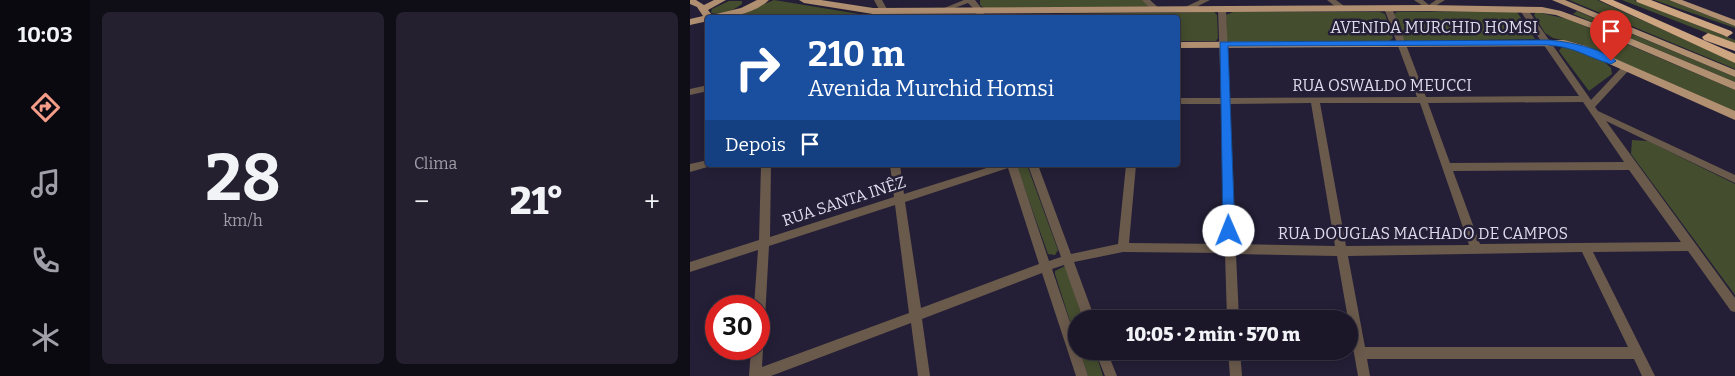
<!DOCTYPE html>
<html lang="pt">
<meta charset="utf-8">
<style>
body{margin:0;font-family:Bitter,serif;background:#242030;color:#f1f3f6;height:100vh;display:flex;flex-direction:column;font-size:19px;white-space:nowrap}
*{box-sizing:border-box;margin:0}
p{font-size:16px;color:#a09fa8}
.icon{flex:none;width:28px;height:28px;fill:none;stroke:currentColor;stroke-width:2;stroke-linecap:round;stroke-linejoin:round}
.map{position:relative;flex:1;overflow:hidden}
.panel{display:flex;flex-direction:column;gap:12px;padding:12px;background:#0f0d16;width:600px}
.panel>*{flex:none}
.banner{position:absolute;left:15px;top:15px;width:475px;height:152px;border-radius:5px;box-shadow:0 2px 12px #0003,0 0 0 1px #393645;background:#1a4fa0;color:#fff;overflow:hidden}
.speed{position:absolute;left:15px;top:295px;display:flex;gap:10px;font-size:25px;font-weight:700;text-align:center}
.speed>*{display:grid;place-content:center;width:65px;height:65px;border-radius:50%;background:#1b1728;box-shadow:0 2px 12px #0003,0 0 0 1px #393645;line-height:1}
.speed .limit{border:8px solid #d22;background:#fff;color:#111}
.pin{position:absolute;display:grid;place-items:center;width:42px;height:42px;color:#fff;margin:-51px -21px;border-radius:50% 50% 50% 0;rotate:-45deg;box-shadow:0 0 5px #0007}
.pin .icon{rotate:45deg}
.me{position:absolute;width:55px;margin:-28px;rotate:359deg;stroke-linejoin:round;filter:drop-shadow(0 0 4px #0008)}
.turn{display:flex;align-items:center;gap:18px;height:105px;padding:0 20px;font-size:22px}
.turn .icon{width:65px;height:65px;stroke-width:2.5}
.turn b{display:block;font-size:35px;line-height:42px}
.then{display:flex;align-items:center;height:48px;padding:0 20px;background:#0003;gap:10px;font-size:19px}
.big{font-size:38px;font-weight:800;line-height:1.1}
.panel .card{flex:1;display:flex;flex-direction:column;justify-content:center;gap:8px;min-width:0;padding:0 18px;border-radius:8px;background:#242030}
.panel .dial{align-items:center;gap:0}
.dial b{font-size:65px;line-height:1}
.heat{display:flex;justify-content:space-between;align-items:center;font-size:28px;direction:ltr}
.panel .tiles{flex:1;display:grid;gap:12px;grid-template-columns:repeat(2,1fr)}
.trip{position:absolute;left:378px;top:310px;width:290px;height:50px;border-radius:25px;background:#1b1728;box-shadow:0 2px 12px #0003,0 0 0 1px #393645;font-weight:800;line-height:50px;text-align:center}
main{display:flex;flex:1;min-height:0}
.tabs{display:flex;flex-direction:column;width:90px;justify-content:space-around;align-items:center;background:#0b0910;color:#a09fa8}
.tabs .icon{width:35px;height:35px}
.tabs .current{color:#f49e89}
.tabs b{font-size:22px;color:#f1f3f6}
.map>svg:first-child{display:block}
.green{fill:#444d2e}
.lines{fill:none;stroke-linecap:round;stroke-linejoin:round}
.minor{fill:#6a5a4c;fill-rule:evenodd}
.major{fill:#b19072;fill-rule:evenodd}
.highway{fill:#cda581;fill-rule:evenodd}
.route{fill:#1a73e8;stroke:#114b97}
.labels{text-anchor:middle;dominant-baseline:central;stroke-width:5;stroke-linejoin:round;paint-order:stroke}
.street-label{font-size:16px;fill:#dedcec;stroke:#241f36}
</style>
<main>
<nav class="tabs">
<b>10:03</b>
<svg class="icon current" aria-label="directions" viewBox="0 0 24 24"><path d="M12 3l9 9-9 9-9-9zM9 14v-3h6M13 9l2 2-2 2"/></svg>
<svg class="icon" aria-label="music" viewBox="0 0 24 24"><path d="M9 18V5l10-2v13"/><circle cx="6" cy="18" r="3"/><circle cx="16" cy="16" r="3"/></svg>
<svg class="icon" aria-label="phone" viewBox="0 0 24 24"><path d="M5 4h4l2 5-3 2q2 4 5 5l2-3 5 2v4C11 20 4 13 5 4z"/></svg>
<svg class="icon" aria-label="climate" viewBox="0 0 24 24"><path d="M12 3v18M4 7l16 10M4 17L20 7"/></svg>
</nav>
<section class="panel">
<div class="tiles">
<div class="card dial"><b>28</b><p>km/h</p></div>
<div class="card"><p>Clima</p>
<div class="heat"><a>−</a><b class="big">21°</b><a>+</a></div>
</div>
</div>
</section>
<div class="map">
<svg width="1045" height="376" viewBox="0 0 1045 376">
<rect width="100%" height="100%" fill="#241f36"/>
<g class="green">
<path d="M 84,0 L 175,15 L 176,17 L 41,18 Z"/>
<path d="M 290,0 L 453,0 L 460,7 L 294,8 L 290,5 Z"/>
<path d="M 879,0 L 907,0 L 1045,62 L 1045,69 Z"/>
<path d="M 932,0 L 944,0 L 1045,40 L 1045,44 Z"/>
<path d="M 964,0 L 979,0 L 1045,26 L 1045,28 Z"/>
<path d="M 39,1 L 52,1 L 52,4 C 44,10 32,16 21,13 L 22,9 Z"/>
<path d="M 820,11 L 827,12 L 845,39 L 719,41 L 713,40 L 704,14 L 707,12 Z"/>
<path d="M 887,11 L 1045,77 L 1045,82 L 883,14 Z"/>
<path d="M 524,12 L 527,15 L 528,38 L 526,41 L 488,41 L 488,18 L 298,18 L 297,15 Z"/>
<path d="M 543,12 L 690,12 L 695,14 L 703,38 L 699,41 L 542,42 L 537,41 L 536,15 Z"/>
<path d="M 846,12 L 878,19 L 1045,90 L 1045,112 L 890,44 L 863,38 L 855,33 L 844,15 Z"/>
<path d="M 876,47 C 891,50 911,57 921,68 L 922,74 L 899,91 L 869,51 L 871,48 Z"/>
<path d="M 942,140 L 958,141 L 1045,184 L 1045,295 L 941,154 Z"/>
<path d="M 328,165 L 337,165 L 368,250 L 365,255 L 358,254 L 327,167 Z"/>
<path d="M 375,266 L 393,319 L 386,319 L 386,340 L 365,274 L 365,271 Z"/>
<path d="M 390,351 L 405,351 L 413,376 L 398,376 Z"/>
</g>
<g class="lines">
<g class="minor">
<path d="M 184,0 L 192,0 L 198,11 L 197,13 L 191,13 Z"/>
<path d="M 274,0 L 285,0 L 292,9 L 296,18 L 288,18 L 285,10 L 278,3 L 251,13 L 247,11 Z"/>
<path d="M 452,0 L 460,0 L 471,10 L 470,12 L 464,12 Z"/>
<path d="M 510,0 L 520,0 L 496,12 L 490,12 L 489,10 Z"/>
<path d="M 637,0 L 646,0 L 658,9 L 654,11 L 651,11 Z"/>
<path d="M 724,0 L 733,0 L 739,5 L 746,0 L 755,0 L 739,10 Z"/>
<path d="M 695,6 L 701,6 L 702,8 L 736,97 L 889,96 L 829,9 L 833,7 L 836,7 L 901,100 L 933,66 L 939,66 L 939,70 L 905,107 L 908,111 L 1045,175 L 1045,183 L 916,121 L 1045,298 L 1045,312 L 1041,311 L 998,251 L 903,252 L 965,376 L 952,376 L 944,359 L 677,359 L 680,376 L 668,376 L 647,256 L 546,254 L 549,319 L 537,319 L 535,253 L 433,252 L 384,262 L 405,319 L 393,319 L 374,265 L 362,269 L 386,340 L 386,351 L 390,351 L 398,376 L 386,376 L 352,273 L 232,319 L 240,376 L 228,376 L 221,323 L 81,376 L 59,376 L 61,349 L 69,349 L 69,344 L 71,345 L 73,349 L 72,367 L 219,313 L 205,205 L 79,246 L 75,319 L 73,323 L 69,324 L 69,306 L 64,306 L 68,250 L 0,272 L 0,262 L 69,240 L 71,165 L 81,165 L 80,237 L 204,197 L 200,165 L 210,165 L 214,194 L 306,165 L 327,165 L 359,261 L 371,257 L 338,165 L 348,165 L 381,254 L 428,244 L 436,165 L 446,165 L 439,243 L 535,244 L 531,104 L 488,104 L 488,98 L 531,98 L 528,9 L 532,7 L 536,9 L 540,98 L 727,97 L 694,8 ZM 893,102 L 934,162 L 760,163 L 738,103 ZM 621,103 L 645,246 L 546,244 L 540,104 ZM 630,103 L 730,103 L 779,245 L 656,246 ZM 318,168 L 349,264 L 231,308 L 215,202 ZM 939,170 L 991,242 L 790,244 L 763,171 ZM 892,252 L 938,347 L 675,347 L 658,256 Z"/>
<path d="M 18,85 L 18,91 L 0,95 L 0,89 Z"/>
<path d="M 18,160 L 18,165 L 21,166 L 0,172 L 0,164 Z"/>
<path d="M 405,351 L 417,351 L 427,376 L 415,376 Z"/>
<path d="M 538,351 L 550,351 L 552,376 L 540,376 Z"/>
</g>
<g class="major">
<path d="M 0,0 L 6,0 L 14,5 L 24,0 L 36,0 L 18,10 L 22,15 L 51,8 L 67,0 L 79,0 C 63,15 38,18 18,18 L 18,21 L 0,25 L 0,19 L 13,16 L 7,7 L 0,4 Z"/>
<path d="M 109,0 L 131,0 L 183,8 L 739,5 L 852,7 L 871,11 L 909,25 L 1045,82 L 1045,90 L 903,29 L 866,15 L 852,13 L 739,11 L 183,14 L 114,3 Z"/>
<path d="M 862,0 L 875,0 L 1045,70 L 1045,77 Z"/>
<path d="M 979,0 L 992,0 L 1045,20 L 1045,26 Z"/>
<path d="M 874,40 L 896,46 L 1045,111 L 1045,120 L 888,50 L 874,46 L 488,48 L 488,42 Z"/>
</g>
<g class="highway">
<path d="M 909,0 L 923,0 L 1045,54 L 1045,63 Z"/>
<path d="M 946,0 L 961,0 L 1041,31 L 1043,33 L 1037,37 L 1033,35 L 947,2 Z"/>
<path d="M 1018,33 L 1045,43 L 1045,51 L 1014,40 L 1012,37 Z"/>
</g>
</g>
<path class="route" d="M 857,40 C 876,41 912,48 926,61 L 921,64 C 896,57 886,47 857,45 L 538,46 L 545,231 L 544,235 L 535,235 L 533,231 L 530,42 Z"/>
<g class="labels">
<g class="street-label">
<text x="744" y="27">AVENIDA MURCHID HOMSI</text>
<text x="692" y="85">RUA OSWALDO MEUCCI</text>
<text transform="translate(154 201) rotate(-18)">RUA SANTA INÊZ</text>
<text x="733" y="233">RUA DOUGLAS MACHADO DE CAMPOS</text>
</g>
</g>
</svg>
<div class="speed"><div class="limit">30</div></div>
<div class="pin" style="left:921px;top:61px;background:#d93025"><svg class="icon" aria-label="arrive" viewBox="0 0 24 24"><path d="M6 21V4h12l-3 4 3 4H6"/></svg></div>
<svg class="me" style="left:539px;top:231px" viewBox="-20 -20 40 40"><circle r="19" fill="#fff"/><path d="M0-13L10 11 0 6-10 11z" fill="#1a73e8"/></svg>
<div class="trip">10:05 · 2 min · 570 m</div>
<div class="banner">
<div class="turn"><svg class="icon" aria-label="right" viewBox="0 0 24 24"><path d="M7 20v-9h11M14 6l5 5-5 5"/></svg><div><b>210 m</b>Avenida Murchid Homsi</div></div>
<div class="then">Depois<svg class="icon" aria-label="arrive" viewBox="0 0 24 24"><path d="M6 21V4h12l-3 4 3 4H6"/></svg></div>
</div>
</div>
</main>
